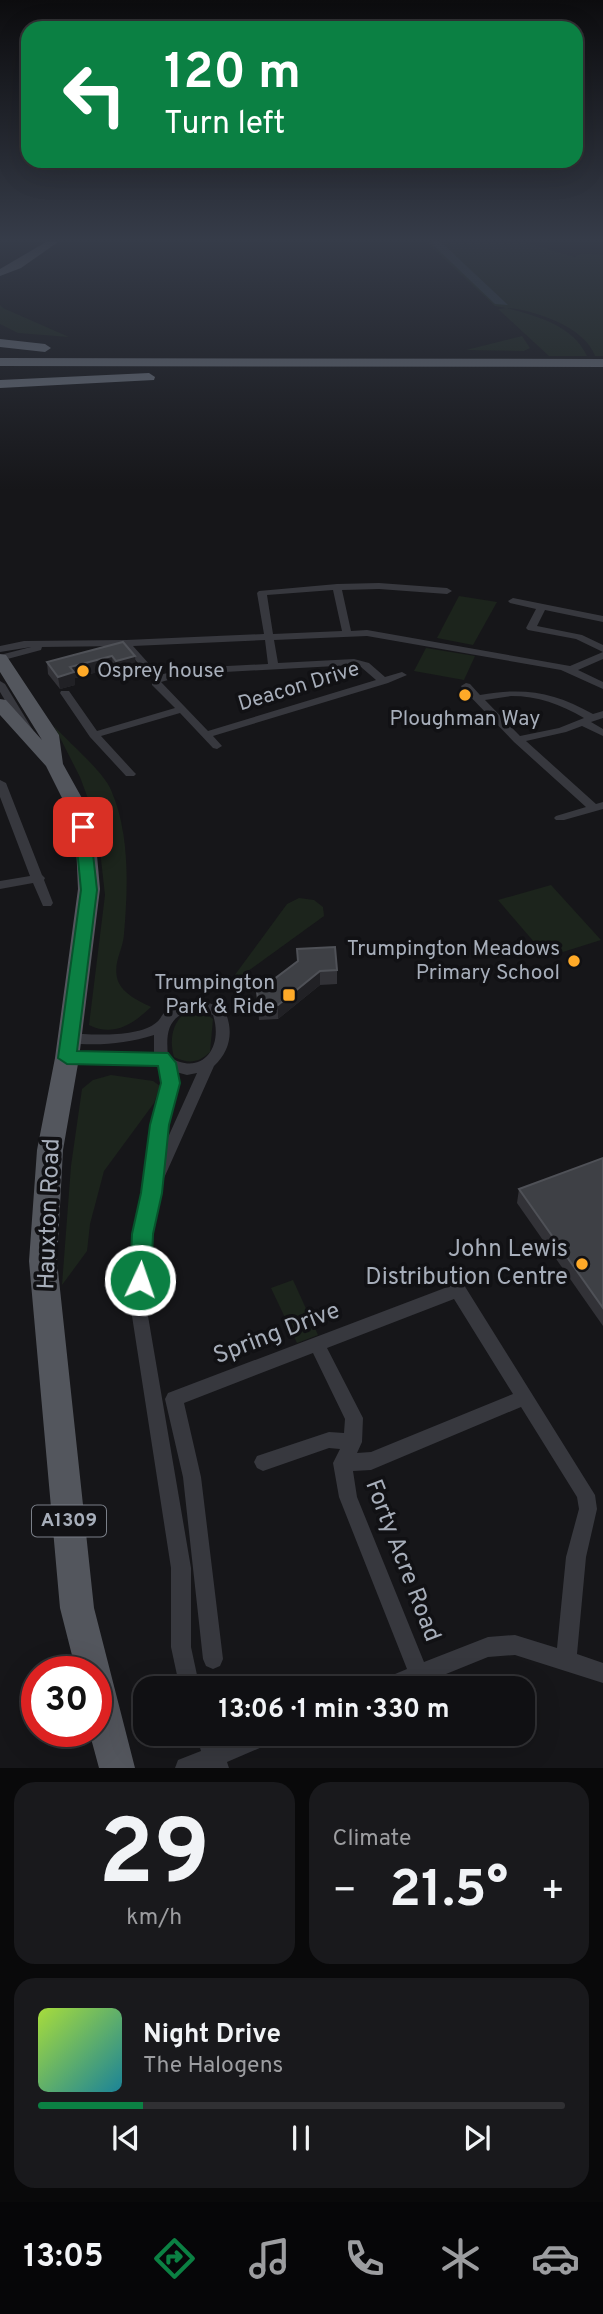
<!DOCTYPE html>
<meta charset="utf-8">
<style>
body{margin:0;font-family:Overpass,sans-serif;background:#19191c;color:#f1f3f6;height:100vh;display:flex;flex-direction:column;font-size:26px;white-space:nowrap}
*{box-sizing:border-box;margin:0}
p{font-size:23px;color:#9c9da0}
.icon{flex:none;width:38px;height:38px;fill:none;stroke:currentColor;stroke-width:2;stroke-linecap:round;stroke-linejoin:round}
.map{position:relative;height:1768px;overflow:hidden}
.details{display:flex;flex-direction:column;gap:14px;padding:14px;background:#09090a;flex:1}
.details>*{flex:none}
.banner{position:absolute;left:21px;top:21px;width:562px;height:147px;border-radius:21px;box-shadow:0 7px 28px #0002,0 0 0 2px #303033;background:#0b8043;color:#fff;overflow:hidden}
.speed{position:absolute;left:21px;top:1656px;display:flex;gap:14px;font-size:35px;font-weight:700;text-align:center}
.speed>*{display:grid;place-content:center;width:91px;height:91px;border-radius:50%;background:#101013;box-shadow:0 7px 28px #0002,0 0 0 2px #303033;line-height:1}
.speed .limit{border:10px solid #d22;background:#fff;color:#111}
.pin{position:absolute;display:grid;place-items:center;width:60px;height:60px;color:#fff;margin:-30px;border-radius:14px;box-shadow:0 4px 10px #0006}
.me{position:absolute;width:77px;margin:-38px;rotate:3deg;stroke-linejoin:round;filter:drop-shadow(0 0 5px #0008)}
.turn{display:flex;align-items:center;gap:24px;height:147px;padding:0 28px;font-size:32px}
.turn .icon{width:91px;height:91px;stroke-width:2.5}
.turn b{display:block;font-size:49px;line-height:60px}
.big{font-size:52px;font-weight:700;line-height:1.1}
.details .card{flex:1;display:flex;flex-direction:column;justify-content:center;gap:10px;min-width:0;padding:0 24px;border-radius:21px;background:#19191c}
.details .dial{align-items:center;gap:0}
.dial b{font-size:91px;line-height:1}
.song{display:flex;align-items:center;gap:21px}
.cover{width:84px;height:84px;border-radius:10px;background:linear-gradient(135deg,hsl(80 70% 55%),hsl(190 70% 35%))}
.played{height:7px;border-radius:4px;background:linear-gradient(90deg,#0b8043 20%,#303033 20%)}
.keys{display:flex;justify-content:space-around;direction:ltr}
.heat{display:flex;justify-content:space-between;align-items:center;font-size:38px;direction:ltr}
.details .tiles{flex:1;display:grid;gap:14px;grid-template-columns:1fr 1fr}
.card:last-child{grid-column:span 2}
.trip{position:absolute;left:133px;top:1676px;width:402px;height:70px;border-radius:21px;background:#101013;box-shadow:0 7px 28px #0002,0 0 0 2px #303033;font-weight:700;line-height:70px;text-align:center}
.menu{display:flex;height:112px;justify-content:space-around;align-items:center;background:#060608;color:#9c9da0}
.menu .icon{width:49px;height:49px}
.menu .on{color:#0b8043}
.menu b{font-size:32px;color:#f1f3f6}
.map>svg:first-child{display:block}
.green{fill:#1c241c}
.water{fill:#2b373e}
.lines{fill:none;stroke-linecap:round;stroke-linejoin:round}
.minor{fill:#37383e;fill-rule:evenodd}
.primary{fill:#53565d;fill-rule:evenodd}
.trunk{fill:#5a5e66;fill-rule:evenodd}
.motorway{fill:#626770;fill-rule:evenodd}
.wall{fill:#323237}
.shaded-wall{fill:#212125}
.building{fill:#3e4045;stroke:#4f5157;stroke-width:2}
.route{fill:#0b8043;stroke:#07532c;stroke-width:2}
.poi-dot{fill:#ffaa28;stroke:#111114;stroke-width:2.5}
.labels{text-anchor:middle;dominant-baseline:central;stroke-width:7;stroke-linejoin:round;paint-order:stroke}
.shield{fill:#111114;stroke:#7a7f88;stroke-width:2}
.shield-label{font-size:19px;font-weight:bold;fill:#a7aeba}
.poi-label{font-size:21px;fill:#a7aeba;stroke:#111114;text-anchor:end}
.street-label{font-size:21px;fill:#a7aeba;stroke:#111114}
.near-street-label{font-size:24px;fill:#a7aeba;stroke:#111114}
.near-poi-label{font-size:24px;fill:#a7aeba;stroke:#111114;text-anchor:end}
</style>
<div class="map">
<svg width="603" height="1768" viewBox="0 0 603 1768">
<rect width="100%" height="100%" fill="#161619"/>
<g class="green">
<path d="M 426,242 L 524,242 L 574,257 L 581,254 L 603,255 L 603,356 L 595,356 C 585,327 534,310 507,308 C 536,316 573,325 587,356 L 549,356 L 498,309 L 506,308 L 495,306 Z"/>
<path d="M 0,305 L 3,308 L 69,337 L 18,333 L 0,324 Z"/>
<path d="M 522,336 L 530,348 L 524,351 L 466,350 Z"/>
<path d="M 459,596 L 497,602 L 473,645 L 437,638 Z"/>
<path d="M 426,648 L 475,656 L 464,680 L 414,671 Z"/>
<path d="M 54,726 C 69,743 103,771 111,790 C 130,833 128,888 124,934 C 123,951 112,963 118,981 C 123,994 139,1001 151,1007 C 132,1025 113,1037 89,1025 L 105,895 L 97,823 L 80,777 Z"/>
<path d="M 551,885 L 601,940 L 547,957 L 498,900 Z"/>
<path d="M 299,898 L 314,900 L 323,907 L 324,916 L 226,987 L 287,904 Z"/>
<path d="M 188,1011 L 202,1011 L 213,1019 L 210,1052 C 198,1063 189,1064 174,1057 C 169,1040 172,1021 188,1011 Z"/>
<path d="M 111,1075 L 153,1081 L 160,1086 L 154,1103 L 104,1171 L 90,1224 L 87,1251 L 62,1285 L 71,1166 L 82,1089 L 93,1080 Z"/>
<path d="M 293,1280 L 318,1335 L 297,1343 L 271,1288 Z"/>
</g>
<path class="water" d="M 430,242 L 441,242 L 508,305 L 495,304 Z"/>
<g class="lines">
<g class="minor">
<path d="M 379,583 L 447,588 L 452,591 L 447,594 L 379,589 L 342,590 L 351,631 L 367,630 L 570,666 L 603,652 L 603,659 L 578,670 L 603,682 L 603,689 L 561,670 L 367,636 L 274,640 L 278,663 L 354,659 L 369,663 L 385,677 L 402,672 L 407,675 L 388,683 L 213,736 L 222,746 L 217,749 L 213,748 L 180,713 L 101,736 L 134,772 L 136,774 L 134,776 L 126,776 L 90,737 L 60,693 L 61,691 L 69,691 L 97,731 L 175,708 L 152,685 L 152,679 L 123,646 L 42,647 L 41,650 L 0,661 L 0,655 L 31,647 L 0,652 L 0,646 L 24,641 L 126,640 L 264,634 L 257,593 L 259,591 L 337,584 ZM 333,590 L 342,631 L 273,634 L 267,595 ZM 265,640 L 268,664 L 189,668 L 159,675 L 133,646 ZM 354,665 L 361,667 L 376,680 L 208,731 L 161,682 L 189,674 Z"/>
<path d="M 513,598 L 603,616 L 603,622 L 545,610 L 537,626 L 582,635 L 603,645 L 603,652 L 576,639 L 528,630 L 526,628 L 536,609 L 510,603 L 508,601 Z"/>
<path d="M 0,681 L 5,684 L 34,732 L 33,734 L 29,735 L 24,732 L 0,692 Z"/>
<path d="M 466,683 L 470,684 L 480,695 C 524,687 554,692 593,714 L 603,711 L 603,718 L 591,722 L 603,729 L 603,736 L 582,726 L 566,732 L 526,741 L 596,804 L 603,802 L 603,809 L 564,820 L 556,820 L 554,818 L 556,816 L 586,807 L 514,742 L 462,688 L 461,686 ZM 511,696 C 538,696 560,704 584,718 L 559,728 L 520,736 L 485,700 Z"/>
<path d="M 0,780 L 6,783 L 42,875 L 45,878 L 44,880 L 53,903 L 51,906 L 43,906 L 33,883 L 0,889 L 0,881 L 30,876 L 0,797 Z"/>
<path d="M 189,1001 L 204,1001 L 224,1009 C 234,1030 231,1050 214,1066 L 160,1187 L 151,1234 L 148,1316 L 191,1568 L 191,1647 L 200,1689 L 180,1689 L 171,1647 L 171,1568 L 132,1316 L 135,1234 L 144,1193 L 153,1125 L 164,1088 L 160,1064 L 67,1063 L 62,1062 L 60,1058 L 62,1054 L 67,1053 L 154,1053 L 154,1035 C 125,1044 98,1046 68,1043 L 63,1041 L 61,1038 L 63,1035 L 68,1033 C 91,1035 139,1038 157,1022 C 160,1020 161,1016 164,1013 C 170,1006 180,1004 189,1001 ZM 189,1011 L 203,1011 L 213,1015 C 224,1048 201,1078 168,1056 C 166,1035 167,1018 189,1011 ZM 176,1072 L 187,1075 L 197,1073 L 165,1144 L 167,1125 L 178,1088 Z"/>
<path d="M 458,1283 L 464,1285 L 595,1495 L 597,1509 L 586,1557 L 577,1654 L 603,1663 L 603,1683 L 515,1655 L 488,1657 L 409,1689 L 373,1689 L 376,1682 L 407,1669 L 339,1497 L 333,1463 L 340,1449 L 329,1448 L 263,1471 L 257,1468 L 254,1462 L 257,1456 L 329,1432 L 344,1433 L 345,1419 L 313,1353 L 184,1403 L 201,1477 L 223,1659 L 220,1666 L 213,1669 L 206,1666 L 203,1659 L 183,1477 L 165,1399 L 168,1393 ZM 454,1299 L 513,1394 L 371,1452 L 357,1453 L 362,1442 L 363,1418 L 327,1348 ZM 521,1407 L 577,1497 L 579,1509 L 566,1557 L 557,1648 L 515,1635 L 488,1637 L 424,1662 L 357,1497 L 353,1471 L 371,1470 Z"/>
<path d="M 196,1734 L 217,1734 L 220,1743 L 242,1734 L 279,1734 L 276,1741 L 227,1762 L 229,1768 L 175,1768 L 178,1760 L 201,1751 Z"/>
</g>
<path class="primary" d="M 0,654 L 6,655 L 59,735 L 63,764 L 83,800 L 96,844 L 100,889 L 79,1058 L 63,1150 L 57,1261 L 94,1608 L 135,1768 L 99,1768 L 89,1731 L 96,1731 L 96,1671 L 76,1671 L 60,1608 L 29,1261 L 37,1150 L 55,1058 L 78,889 L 76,844 L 63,800 L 46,766 L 0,715 L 0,699 L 6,700 L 42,740 L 0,672 Z"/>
<path class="trunk" d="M 46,242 L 58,242 L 21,268 L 0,276 L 0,269 Z"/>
<g class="motorway">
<path d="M 0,339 L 45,344 L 51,348 L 45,352 L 0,347 Z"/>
<path d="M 0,358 L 603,359 L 603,367 L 0,366 Z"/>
<path d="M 149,373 L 155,377 L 154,380 L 0,388 L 0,380 Z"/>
</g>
</g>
<g class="wall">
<path d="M 123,642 L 136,668 L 117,673 L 113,668 L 75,678 L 75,685 L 60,689 L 48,674 L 47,662 Z"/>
<path d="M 297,949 L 337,970 L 337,984 L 320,985 L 278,1019 L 259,1020 L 257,992 L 297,961 Z"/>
<path d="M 603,1158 L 603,1326 L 517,1203 L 519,1189 Z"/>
</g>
<g class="shaded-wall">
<path d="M 112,656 L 113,668 L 75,678 L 75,685 L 60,689 L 58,677 L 70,667 Z"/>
<path d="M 135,656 L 136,668 L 117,673 L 116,661 Z"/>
<path d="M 320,971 L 320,985 L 278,1019 L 278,1005 Z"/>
</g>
<g class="building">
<path d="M 123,642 L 135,656 L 116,661 L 112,656 L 70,667 L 74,672 L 58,677 L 47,662 Z"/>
<path d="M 335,947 L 337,970 L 320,971 L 278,1005 L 259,1006 L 257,992 L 298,961 L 297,949 Z"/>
<path d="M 603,1158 L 603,1308 L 519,1189 Z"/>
</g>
<linearGradient id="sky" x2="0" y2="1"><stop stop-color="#0c0c0e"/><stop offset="0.49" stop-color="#363c49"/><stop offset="1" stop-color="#363c49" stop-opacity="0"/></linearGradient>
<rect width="603" height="490" fill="url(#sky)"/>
<path class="route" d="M 83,823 L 90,827 L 97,890 L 77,1051 L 168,1053 L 176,1063 L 180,1083 L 169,1125 L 162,1193 L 153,1234 L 151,1280 L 148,1286 L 140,1289 L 133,1286 L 130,1280 L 132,1234 L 141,1193 L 150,1125 L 161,1083 L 158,1066 L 67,1064 L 58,1058 L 81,890 L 75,827 Z"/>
<g class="poi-dot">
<circle cx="83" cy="671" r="7"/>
<circle cx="465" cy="695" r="7"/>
<circle cx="574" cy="961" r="7"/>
<rect x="282" y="988" width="14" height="14" rx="3.5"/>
<circle cx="582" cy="1264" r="7"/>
</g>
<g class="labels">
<rect class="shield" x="32" y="1505.5" width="74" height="31" rx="5"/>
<g class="shield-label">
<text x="69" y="1521">A1309</text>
</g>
<g class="poi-label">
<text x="97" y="671" text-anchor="start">Osprey house</text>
<text x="465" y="719" text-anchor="middle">Ploughman Way</text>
<text x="560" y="949">Trumpington Meadows<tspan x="560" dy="24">Primary School</tspan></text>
<text x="275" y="983">Trumpington<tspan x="275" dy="24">Park &amp; Ride</tspan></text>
</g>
<g class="street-label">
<text transform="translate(299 687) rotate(-17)">Deacon Drive</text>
</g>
<g class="near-street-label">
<text transform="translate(50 1214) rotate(-88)">Hauxton Road</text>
<text transform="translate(277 1334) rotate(-21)">Spring Drive</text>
<text transform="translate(402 1561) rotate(69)">Forty Acre Road</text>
</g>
<g class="near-poi-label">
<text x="568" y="1250">John Lewis<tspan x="568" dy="28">Distribution Centre</tspan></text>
</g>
</g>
</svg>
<div class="speed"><div class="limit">30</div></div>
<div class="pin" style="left:83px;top:827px;background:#d93025"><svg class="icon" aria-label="arrive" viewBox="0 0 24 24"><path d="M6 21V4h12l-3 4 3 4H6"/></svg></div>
<svg class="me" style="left:140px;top:1280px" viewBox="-20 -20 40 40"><circle r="17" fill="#0b8043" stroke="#fff" stroke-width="3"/><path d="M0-11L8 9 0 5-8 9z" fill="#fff"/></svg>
<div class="trip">13:06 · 1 min · 330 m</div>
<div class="banner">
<div class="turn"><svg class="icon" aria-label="left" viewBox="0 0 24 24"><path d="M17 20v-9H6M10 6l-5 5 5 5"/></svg><div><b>120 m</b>Turn left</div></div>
</div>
</div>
<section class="details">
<div class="tiles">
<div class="card dial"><b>29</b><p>km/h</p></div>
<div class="card"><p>Climate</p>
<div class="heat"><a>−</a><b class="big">21.5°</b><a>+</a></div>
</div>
<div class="card">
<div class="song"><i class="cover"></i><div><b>Night Drive</b><p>The Halogens</p></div></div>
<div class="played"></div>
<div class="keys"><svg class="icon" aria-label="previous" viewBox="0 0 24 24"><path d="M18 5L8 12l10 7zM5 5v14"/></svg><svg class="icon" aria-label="pause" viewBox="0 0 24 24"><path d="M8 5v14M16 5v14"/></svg><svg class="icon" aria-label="next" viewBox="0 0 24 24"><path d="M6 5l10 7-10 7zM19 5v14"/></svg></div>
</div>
</div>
</section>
<nav class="menu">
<b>13:05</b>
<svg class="icon on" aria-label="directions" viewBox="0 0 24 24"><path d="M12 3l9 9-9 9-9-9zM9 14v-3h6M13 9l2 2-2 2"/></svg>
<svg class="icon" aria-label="music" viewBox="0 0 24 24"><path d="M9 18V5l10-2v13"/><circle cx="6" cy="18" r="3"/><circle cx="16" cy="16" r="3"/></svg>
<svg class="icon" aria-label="phone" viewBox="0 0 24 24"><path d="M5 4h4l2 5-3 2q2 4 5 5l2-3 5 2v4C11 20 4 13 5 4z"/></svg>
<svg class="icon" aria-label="climate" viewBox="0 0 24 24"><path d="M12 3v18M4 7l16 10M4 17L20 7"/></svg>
<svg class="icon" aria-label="car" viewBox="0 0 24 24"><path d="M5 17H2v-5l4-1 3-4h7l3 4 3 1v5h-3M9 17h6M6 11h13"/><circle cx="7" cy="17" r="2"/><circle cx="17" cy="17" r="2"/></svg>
</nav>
